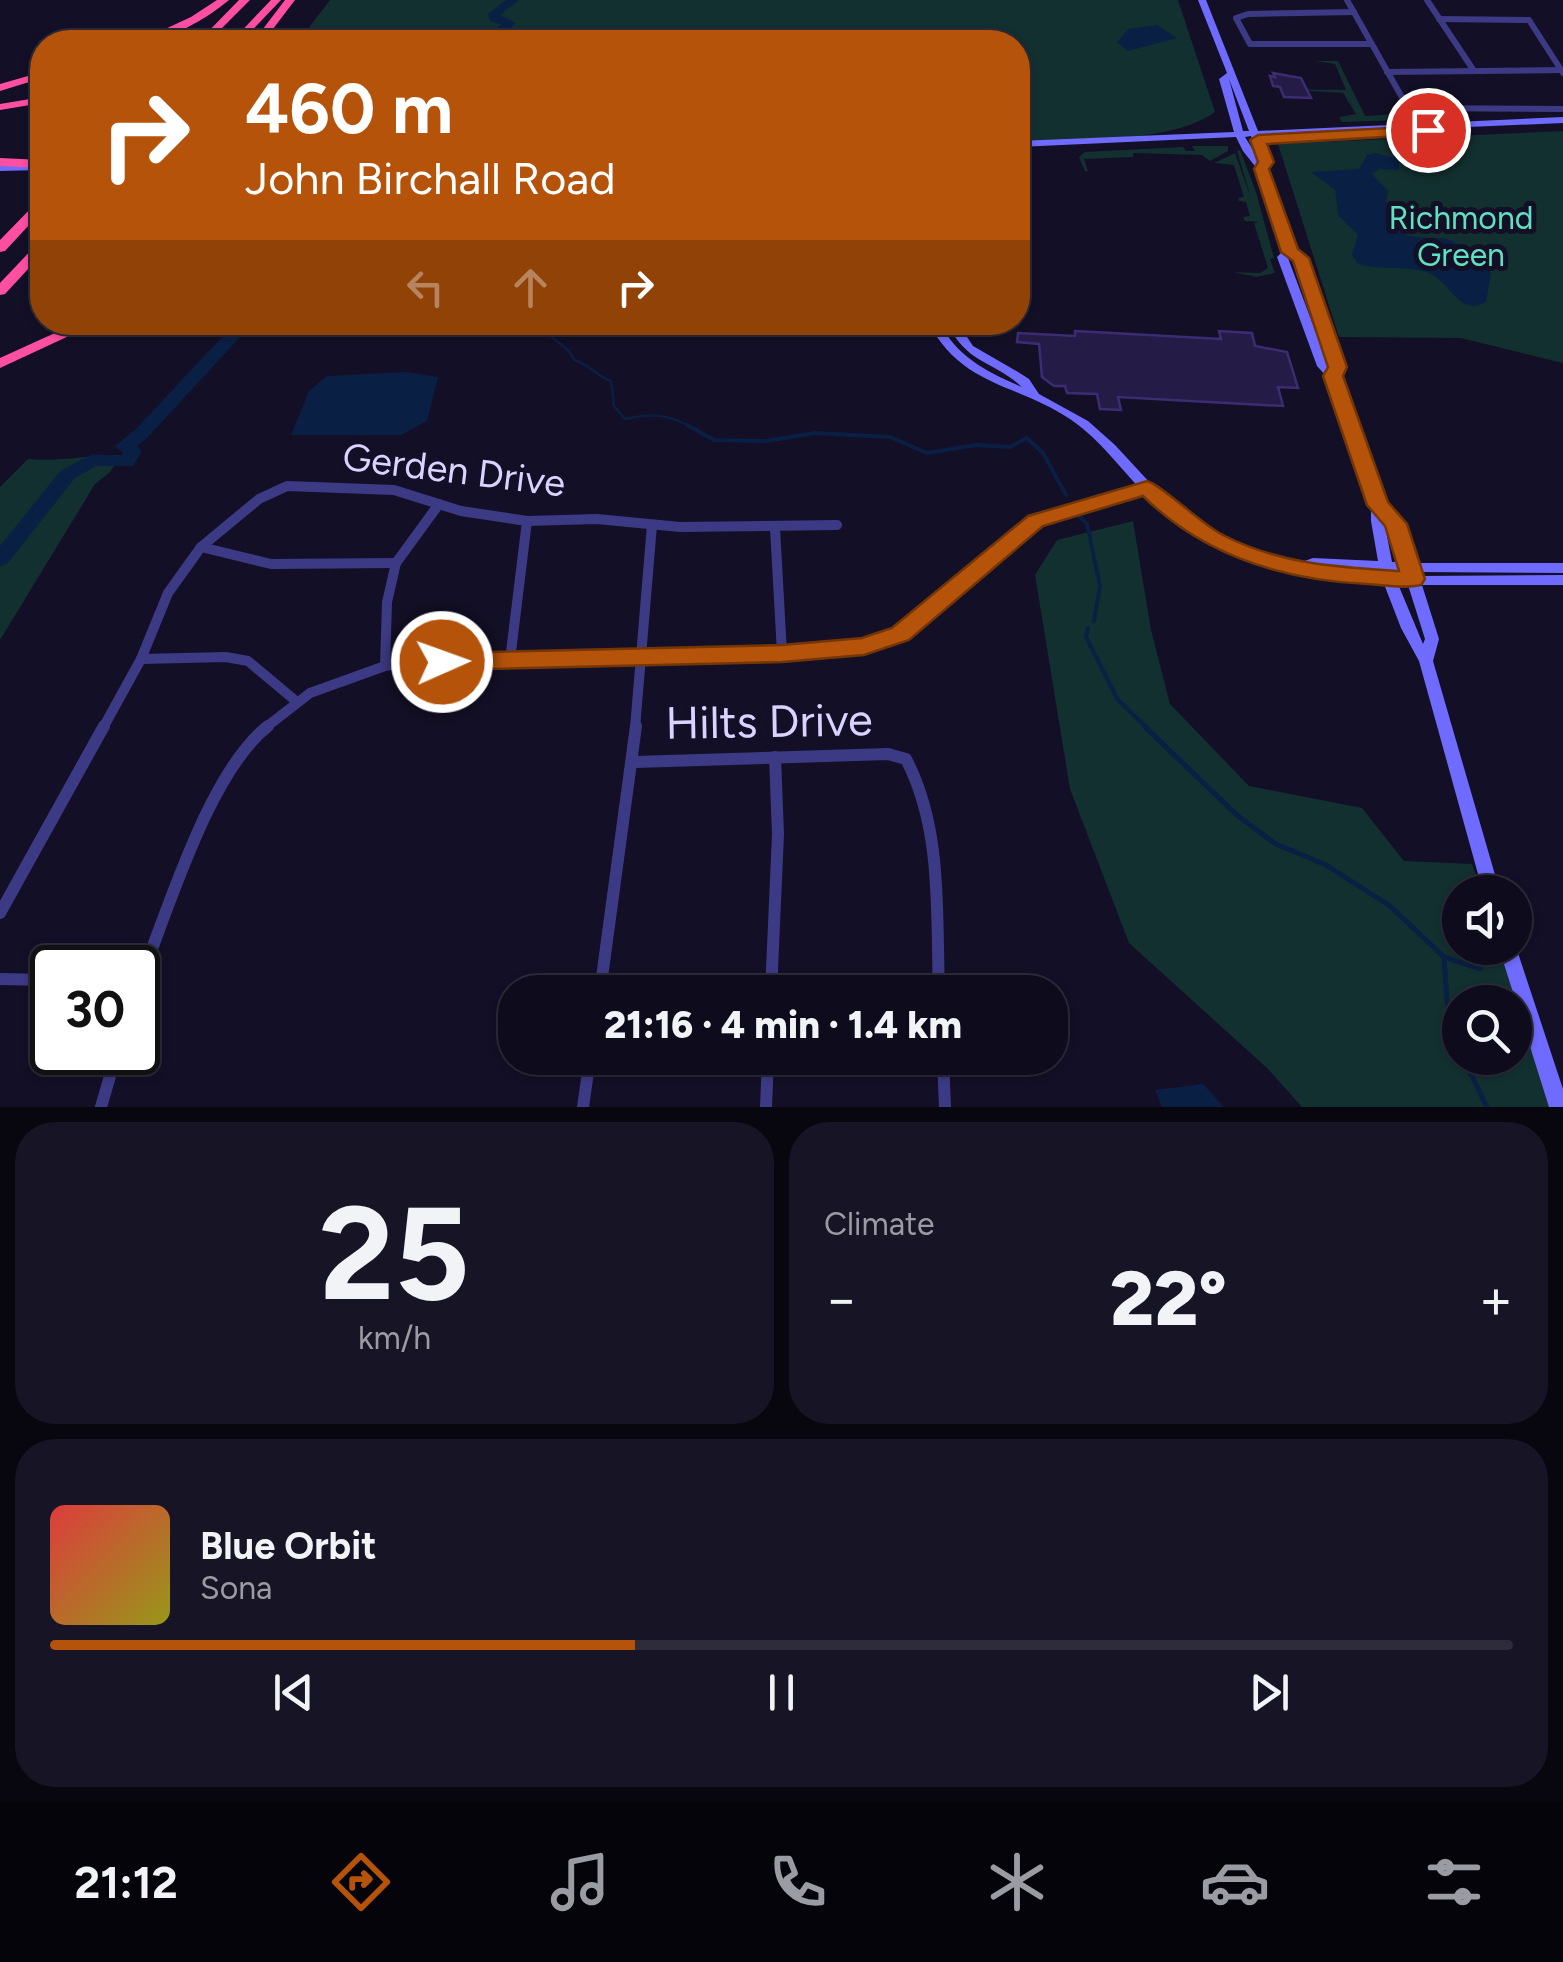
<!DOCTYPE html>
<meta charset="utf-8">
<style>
body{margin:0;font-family:Figtree,sans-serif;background:#171425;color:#f1f3f6;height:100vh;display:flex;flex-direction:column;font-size:38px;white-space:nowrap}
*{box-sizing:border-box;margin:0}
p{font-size:32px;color:#9b9ba3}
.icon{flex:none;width:55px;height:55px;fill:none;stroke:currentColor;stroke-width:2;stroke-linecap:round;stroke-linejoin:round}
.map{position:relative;height:1107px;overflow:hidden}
.panel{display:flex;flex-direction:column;gap:15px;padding:15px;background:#08060f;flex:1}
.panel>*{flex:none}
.banner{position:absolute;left:30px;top:30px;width:1000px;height:305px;border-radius:40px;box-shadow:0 2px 8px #0004,0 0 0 2px #2e2b3b;background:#b45309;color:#fff;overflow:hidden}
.tools{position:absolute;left:1442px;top:875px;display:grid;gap:20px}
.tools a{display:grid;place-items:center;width:90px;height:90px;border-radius:50%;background:#0e0b1c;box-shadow:0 2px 8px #0004,0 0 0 2px #2e2b3b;font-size:50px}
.speed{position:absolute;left:30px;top:945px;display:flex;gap:20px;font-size:50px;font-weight:700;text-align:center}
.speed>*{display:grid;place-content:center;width:130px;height:130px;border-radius:50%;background:#0e0b1c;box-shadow:0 2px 8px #0004,0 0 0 2px #2e2b3b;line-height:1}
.speed .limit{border:5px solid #111;border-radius:15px;background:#fff;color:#111}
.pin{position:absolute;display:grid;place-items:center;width:85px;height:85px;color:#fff;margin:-42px;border:5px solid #fff;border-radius:50%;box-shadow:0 2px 10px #0007}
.me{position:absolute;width:110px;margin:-55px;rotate:88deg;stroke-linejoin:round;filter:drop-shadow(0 0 8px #0008)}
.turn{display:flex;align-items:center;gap:35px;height:210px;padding:0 50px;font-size:45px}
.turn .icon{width:130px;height:130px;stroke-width:2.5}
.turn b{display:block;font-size:70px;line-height:85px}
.lanes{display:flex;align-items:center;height:95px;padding:0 50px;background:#0003;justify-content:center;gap:50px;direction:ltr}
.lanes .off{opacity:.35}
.big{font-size:75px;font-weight:800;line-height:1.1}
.panel .widget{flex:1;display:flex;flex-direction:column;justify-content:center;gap:15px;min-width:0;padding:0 35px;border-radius:40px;background:#171425}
.panel .dial{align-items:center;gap:0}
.dial b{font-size:130px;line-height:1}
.song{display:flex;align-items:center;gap:30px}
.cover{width:120px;height:120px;border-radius:15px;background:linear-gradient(135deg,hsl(0 70% 55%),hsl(60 70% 35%))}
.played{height:10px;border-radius:5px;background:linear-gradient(90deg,#b45309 40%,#2e2b3b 40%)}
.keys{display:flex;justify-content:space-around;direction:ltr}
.heat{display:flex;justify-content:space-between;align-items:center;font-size:55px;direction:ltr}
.panel .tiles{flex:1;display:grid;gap:15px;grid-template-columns:1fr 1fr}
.widget:last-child{grid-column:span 2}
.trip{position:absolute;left:498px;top:975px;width:570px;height:100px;border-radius:40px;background:#0e0b1c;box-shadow:0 2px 8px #0004,0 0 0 2px #2e2b3b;font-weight:800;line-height:100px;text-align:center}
.menu{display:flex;height:160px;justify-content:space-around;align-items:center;background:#06040b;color:#9b9ba3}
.menu .icon{width:70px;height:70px}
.menu .selected{color:#b45309}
.menu b{font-size:45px;color:#f1f3f6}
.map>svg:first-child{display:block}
.green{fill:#12302f;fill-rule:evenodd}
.water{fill:#0a1f44}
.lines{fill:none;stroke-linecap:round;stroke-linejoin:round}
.stream-far2{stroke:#0a1f44;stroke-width:2.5}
.stream-far1{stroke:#0a1f44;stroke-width:4}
.stream{stroke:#0a1f44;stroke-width:5}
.river{fill:#0a1f44;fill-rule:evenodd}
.building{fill:#241b47;stroke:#3b2d73;stroke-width:2.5}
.street-far2{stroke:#3d3a85;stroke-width:6}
.street-far1{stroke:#3d3a85;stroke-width:10}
.street{stroke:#3d3a85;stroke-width:12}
.secondary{fill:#6f6bff;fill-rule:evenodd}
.highway{fill:#ff4fa3;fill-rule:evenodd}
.route{fill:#b45309;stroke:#753606;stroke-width:2.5}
.labels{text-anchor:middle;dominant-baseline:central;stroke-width:10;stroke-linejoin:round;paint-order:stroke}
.far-park-label{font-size:32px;fill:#5fe0c0;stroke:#130f26}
.street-label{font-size:38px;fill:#d9d4ff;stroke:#130f26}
.near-street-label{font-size:45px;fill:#d9d4ff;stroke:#130f26}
</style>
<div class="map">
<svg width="1563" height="1107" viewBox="0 0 1563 1107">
<rect width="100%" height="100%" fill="#130f26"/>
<g class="green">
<path d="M 330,0 L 1178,0 L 1215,112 C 1171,144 1073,139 1018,142 L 1018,42 L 298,42 Z"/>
<path d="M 1315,61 L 1338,61 L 1365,116 L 1400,114 L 1403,120 L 1342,122 L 1339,117 L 1356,114 L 1343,93 L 1274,89 L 1346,90 L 1335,64 Z"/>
<path d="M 1563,131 L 1563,363 L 1461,338 L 1339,337 L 1278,144 Z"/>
<path d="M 1192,146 L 1228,146 L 1228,151 L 1210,161 L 1202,155 L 1133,153 L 1133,157 L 1084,159 L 1088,171 L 1085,171 L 1079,157 L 1085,152 L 1183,147 L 1186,151 L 1195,151 Z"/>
<path d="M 1240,150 L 1256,192 L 1274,258 L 1270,259 L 1275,273 L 1256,277 L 1233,272 L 1260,273 L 1268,268 L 1254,223 L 1259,222 L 1245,221 L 1243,217 L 1250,216 L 1246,202 L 1239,201 L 1238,198 L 1244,197 L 1234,165 L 1214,163 L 1235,153 L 1251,198 L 1237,151 Z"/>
<path d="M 121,455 L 110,472 L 95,484 L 0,640 L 0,487 L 28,459 C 59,462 89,455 121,455 Z"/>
<path d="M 1133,521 L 1151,630 L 1170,704 L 1249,786 L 1362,808 L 1404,861 L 1472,864 L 1482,892 L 1460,892 L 1460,948 L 1500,948 L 1554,1107 L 1302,1107 L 1267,1068 L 1129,943 L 1070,789 L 1035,575 L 1057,540 ZM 1460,1002 L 1515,1002 L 1515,1058 L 1460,1058 Z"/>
</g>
<g class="water">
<path d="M 1157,25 L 1177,38 L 1128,51 L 1117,42 L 1128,29 Z"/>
<path d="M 1374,153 L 1399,159 L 1399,170 L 1379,169 L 1372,174 L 1388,191 L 1386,202 L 1395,214 L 1392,227 C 1408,241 1427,236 1447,239 C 1455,240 1485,265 1491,273 L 1486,302 C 1459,318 1450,281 1429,273 C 1407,265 1381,271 1358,264 L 1352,255 L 1358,235 L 1338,215 L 1335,190 L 1311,172 L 1359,169 L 1367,155 Z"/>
<path d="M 406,372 L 438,377 L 427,421 L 401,435 L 291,435 L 309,391 L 327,376 Z"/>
<path d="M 1203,1084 L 1224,1107 L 1162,1107 L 1155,1090 Z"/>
</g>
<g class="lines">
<path class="stream-far2" d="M 533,322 L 569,351 L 574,360 C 589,364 596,376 611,381 L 614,406 L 625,419 C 652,413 667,414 691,427"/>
<g class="stream-far1">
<path d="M 687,425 L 714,440 L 766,441 L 815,433 L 890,437 L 927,453 L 976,445 L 1010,447 L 1027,438 L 1043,453 L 1066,495"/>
<path d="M 1080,517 L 1087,524 L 1100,586 L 1094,621"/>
<path d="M 1088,628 L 1086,637 L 1118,700 L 1147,728"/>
</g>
<g class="stream">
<path d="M 1144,726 L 1238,816 L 1276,844 L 1326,865 L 1390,906 L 1444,957 L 1480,969"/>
<path d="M 1444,957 L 1447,1001 L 1460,1051"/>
<path d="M 1463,1058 L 1487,1107"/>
</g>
<g class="river">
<path d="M 506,0 L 519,0 L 500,15 L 516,23 L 505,33 L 522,42 L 507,42 L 491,34 L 501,24 L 490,21 L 488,14 Z"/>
<path d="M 236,322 L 254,322 L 147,438 L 137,446 L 142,451 L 133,466 L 96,466 L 75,478 L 7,564 L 0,566 L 0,546 L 61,470 L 93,454 L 121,456 L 123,453 L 115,446 L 135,430 Z"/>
</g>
</g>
<g class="building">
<path d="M 1273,73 L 1301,78 L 1311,98 L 1284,97 L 1280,87 L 1273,86 L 1270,76 L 1275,77 Z"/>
<path d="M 1075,331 L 1221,339 L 1219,331 L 1252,333 L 1255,346 L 1287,352 L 1298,388 L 1278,387 L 1283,406 L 1118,397 L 1121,410 L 1100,409 L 1097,394 L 1067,393 L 1065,386 L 1054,386 L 1042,377 L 1039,344 L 1017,342 L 1018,333 L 1075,336 Z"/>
</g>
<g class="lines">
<g class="street-far2">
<path d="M 1347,0 L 1408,108 L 1563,109"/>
<path d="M 1427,0 L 1474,71"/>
<path d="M 1354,12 L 1248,14 L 1236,18 L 1250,44 L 1371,44"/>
<path d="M 1439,19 L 1529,20 L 1563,73"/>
<path d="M 1387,72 L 1563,70"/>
</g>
<g class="street-far1">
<path d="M 775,528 L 782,653"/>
<path d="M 201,547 L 271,564 L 396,563"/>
<path d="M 141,659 L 226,657 L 248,661 L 297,702"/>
<path d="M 510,660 L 527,521"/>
<path d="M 385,666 L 387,602 L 396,563 L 439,504"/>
<path d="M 103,728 L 141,659 L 168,593 L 201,547 L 259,499 L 287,486 L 394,490 L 461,511 L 527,521 L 597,519 L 680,527 L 837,525"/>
<path d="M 265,728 L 310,693 L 385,666 L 408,662 L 822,652 L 864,647 L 900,634 L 1036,521 L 1147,488"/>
<path d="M 635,728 L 652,525"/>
</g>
<g class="street">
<path d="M 635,762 L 888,754 L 906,759 C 943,830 936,914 939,992"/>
<path d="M 0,913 L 104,726"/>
<path d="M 0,979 L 52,980"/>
<path d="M 138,985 C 168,912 208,773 268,726"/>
<path d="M 600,992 L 636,726"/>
<path d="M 771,992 L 778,834 L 775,757"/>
<path d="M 943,1058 L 945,1107"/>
<path d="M 101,1107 L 117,1052"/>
<path d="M 583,1107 L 590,1058"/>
<path d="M 766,1107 L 768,1058"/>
</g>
<g class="secondary">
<path d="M 1198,0 L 1206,0 L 1258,131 L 1563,117 L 1563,123 L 1260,136 L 1271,162 L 1267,169 L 1295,249 L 1306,258 L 1344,367 L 1339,376 L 1384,504 L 1402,524 L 1415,563 L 1563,563 L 1563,573 L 1418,572 L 1419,576 L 1563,575 L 1563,585 L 1422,585 L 1439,639 L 1433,661 L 1500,892 L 1483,892 L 1419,661 L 1401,628 L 1384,584 C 1304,580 1217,563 1157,506 C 1127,478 1104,442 1070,419 C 1016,383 962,387 928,322 L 939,322 C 957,357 987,372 1022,387 C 991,359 969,366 946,322 L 957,322 L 973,346 L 1018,372 L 1029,379 L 1039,394 L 1088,421 L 1115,445 L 1164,498 L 1178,510 L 1220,538 L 1265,556 L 1296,564 L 1313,558 L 1378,561 L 1371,521 L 1371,505 L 1327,377 L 1317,366 L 1277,257 L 1284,250 L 1258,170 L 1243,151 L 1236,137 L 1018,147 L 1018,141 L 1234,132 L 1219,79 L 1227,73 ZM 1229,79 L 1249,131 L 1243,131 ZM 1251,136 L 1261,162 L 1261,163 L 1245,137 ZM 1290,256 L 1296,260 L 1332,368 L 1328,365 L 1288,258 ZM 1384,520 L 1389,525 L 1401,562 L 1392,562 ZM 1314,568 L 1380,571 L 1381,574 ZM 1398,584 L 1408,585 L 1425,639 L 1423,644 Z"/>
<path d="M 42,164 L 42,170 L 0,171 L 0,165 Z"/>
<path d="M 1515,944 L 1563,1089 L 1563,1107 L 1549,1107 L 1499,948 L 1515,948 Z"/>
</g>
<g class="highway">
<path d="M 217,0 L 229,0 C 208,18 164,44 137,42 L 191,17 Z"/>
<path d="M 239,0 L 250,0 L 208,42 L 198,42 Z"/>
<path d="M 271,0 L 281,0 L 241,42 L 231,42 Z"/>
<path d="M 285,0 L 295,0 L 263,42 L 253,42 Z"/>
<path d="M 42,72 L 42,78 L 0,91 L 0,84 Z"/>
<path d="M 42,97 L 42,103 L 0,110 L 0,104 Z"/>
<path d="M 0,158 L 42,160 L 42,168 L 0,166 Z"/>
<path d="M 42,200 L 42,211 L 5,251 L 0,252 L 0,240 L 38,201 Z"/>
<path d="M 42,243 L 42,254 L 5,294 L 0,295 L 0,283 L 37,244 Z"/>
<path d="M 79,322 L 99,322 L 0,368 L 0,358 Z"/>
</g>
</g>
<path class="route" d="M 1428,126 L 1433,127 L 1433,134 L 1267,144 L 1274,162 L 1269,169 L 1298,249 L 1309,258 L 1347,367 L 1343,376 L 1388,502 L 1407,524 L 1425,579 L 1421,585 C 1404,589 1385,585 1367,584 C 1283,580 1204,556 1143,496 L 1043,526 L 909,640 L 864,655 L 782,662 L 442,670 L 430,662 L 442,653 L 782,645 L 862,638 L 892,628 L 1028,516 L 1147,481 C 1162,485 1202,525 1223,535 C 1279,564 1337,567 1399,571 L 1385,526 L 1367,505 L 1323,376 L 1328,367 L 1293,261 L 1281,252 L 1254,169 L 1258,162 L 1250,140 L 1258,135 Z"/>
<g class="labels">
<g class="far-park-label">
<text x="1461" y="218">Richmond<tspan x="1461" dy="37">Green</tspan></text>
</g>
<g class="street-label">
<text transform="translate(454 470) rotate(7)">Gerden Drive</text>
</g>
<g class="near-street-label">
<text transform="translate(769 721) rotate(-1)">Hilts Drive</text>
</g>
</g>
</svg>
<div class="tools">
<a><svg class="icon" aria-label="sound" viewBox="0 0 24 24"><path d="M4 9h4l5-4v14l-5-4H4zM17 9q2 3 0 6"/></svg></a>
<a><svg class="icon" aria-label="search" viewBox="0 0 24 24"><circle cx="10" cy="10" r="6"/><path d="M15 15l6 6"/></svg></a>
</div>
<div class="speed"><div class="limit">30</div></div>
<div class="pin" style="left:1428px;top:130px;background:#d93025"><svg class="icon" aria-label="arrive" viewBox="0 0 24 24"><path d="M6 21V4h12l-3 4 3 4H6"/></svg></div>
<svg class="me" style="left:442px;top:662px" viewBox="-20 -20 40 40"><circle r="17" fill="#b45309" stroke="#fff" stroke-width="3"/><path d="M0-11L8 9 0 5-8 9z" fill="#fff"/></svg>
<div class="trip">21:16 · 4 min · 1.4 km</div>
<div class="banner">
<div class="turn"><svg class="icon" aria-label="right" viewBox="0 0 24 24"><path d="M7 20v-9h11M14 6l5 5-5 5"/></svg><div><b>460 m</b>John Birchall Road</div></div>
<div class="lanes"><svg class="icon off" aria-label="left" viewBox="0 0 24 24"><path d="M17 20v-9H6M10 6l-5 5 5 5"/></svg><svg class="icon off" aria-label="ahead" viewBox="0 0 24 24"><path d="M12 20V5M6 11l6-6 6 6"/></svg><svg class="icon" aria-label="right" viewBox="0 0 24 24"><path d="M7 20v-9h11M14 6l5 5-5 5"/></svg></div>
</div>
</div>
<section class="panel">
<div class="tiles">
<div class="widget dial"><b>25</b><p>km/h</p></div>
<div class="widget"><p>Climate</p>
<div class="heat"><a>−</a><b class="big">22°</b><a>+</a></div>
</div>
<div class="widget">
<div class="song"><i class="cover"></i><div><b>Blue Orbit</b><p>Sona</p></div></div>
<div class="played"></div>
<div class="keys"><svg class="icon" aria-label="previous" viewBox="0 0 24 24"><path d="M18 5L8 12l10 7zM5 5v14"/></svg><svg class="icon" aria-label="pause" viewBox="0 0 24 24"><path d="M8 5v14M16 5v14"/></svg><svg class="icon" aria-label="next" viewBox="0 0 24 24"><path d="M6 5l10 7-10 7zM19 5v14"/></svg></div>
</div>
</div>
</section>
<nav class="menu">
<b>21:12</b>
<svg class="icon selected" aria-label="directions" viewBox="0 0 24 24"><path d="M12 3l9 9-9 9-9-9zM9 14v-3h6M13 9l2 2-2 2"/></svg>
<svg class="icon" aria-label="music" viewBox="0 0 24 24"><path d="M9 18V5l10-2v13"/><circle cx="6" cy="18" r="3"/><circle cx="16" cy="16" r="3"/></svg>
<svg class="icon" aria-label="phone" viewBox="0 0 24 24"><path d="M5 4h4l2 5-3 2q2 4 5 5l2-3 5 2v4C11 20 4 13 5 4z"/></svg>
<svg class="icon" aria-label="climate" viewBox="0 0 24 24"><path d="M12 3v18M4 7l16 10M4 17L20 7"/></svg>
<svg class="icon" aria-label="car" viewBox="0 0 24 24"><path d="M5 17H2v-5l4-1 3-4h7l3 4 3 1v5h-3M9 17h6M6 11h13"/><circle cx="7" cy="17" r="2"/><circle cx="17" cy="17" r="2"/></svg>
<svg class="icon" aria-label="filters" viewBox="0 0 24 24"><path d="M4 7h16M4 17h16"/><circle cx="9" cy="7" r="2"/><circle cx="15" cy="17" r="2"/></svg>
</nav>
